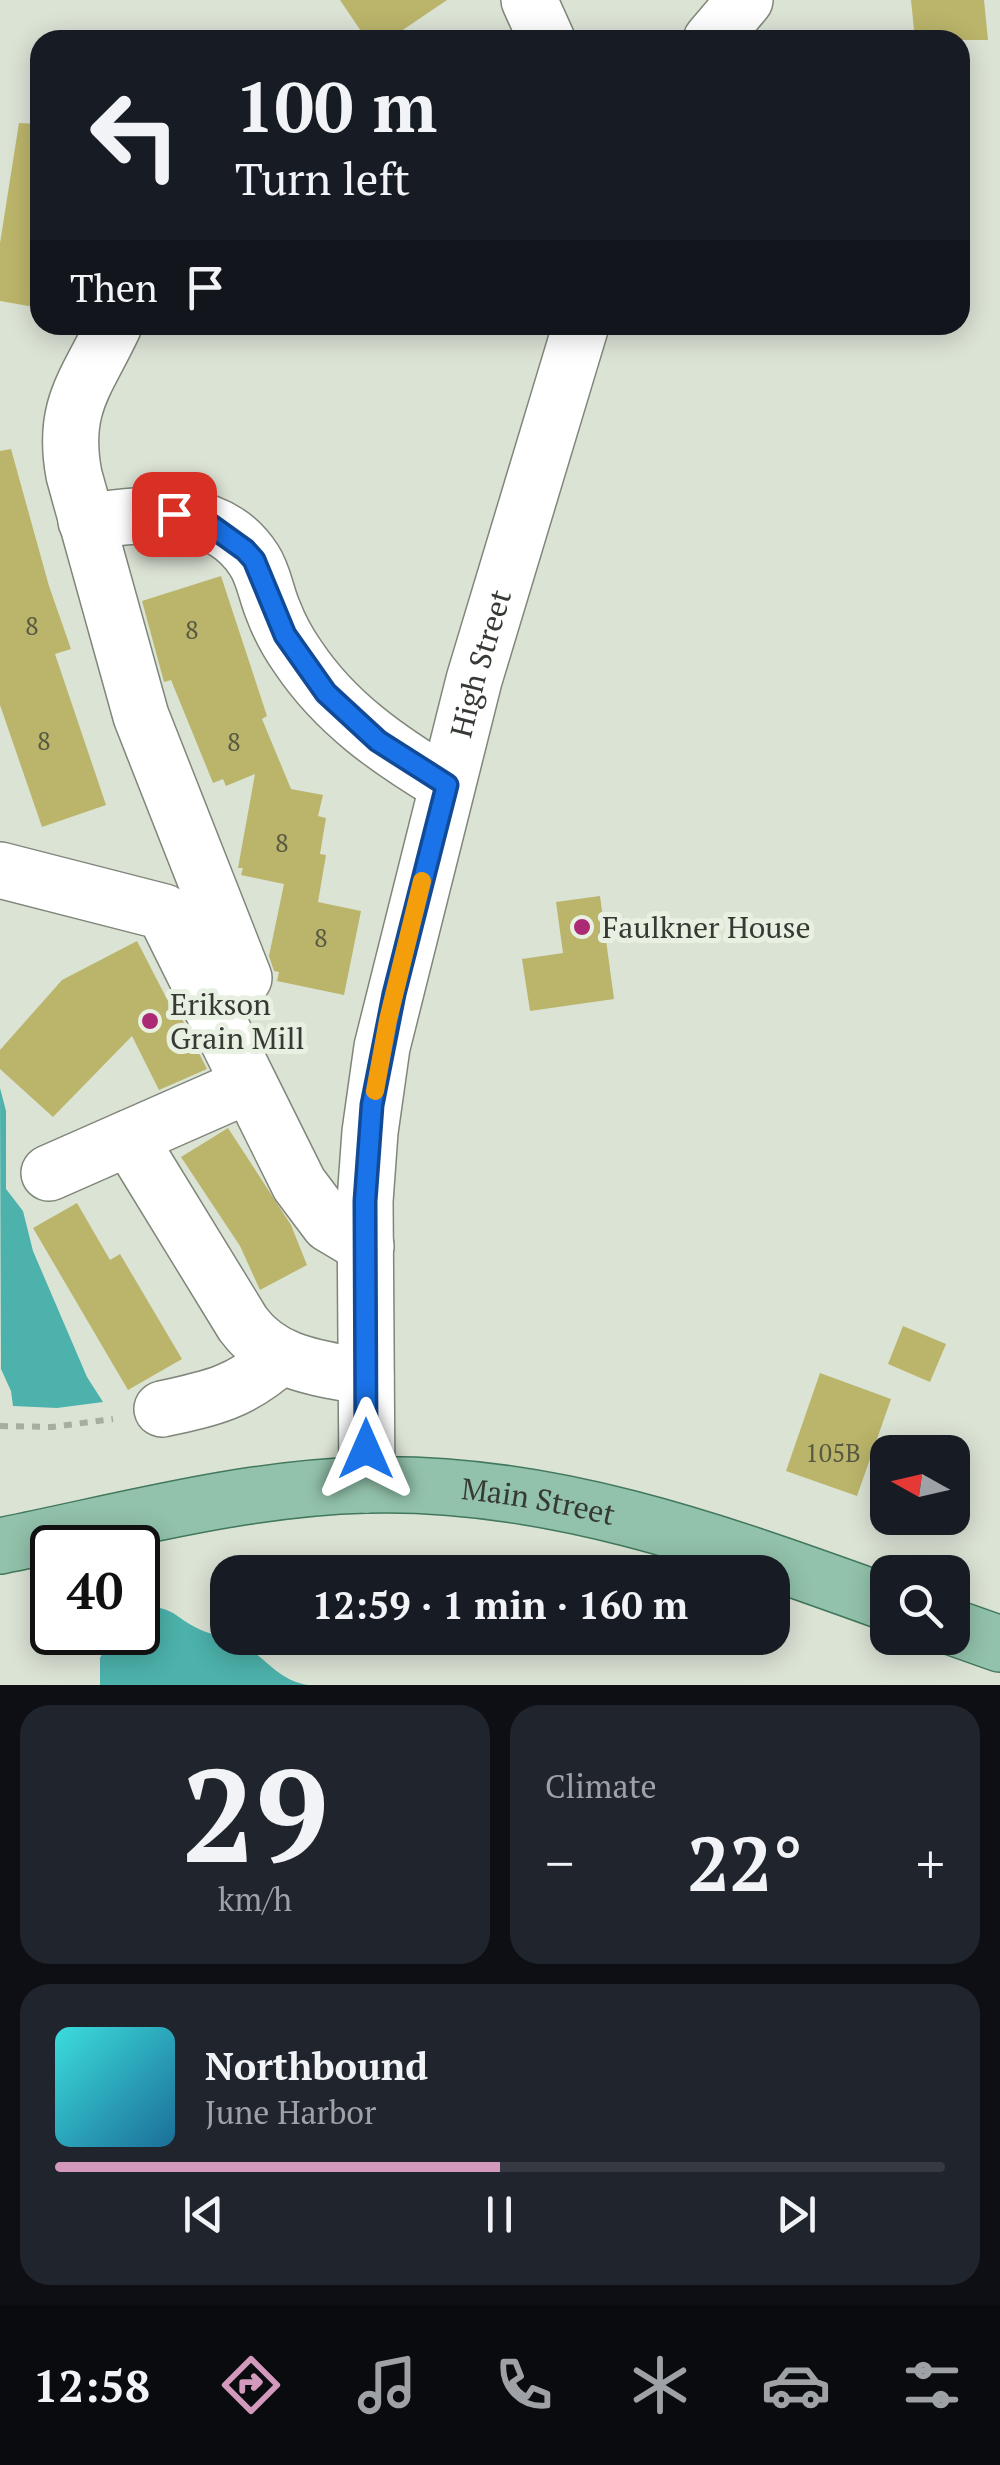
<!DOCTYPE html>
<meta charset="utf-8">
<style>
body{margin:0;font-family:"PT Serif",serif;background:#20242c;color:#f1f3f6;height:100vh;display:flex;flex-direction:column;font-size:38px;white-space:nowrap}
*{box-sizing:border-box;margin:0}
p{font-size:32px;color:#9ea1a6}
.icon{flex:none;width:55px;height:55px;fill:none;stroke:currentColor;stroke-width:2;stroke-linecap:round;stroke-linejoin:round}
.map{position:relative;height:1685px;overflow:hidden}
.details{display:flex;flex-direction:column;gap:20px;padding:20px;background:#0d0f14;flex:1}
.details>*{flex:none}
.top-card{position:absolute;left:30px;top:30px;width:940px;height:305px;border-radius:30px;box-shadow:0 5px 25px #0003;background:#171b24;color:#f1f3f6;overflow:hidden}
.needle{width:65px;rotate:278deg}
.buttons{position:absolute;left:870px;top:1435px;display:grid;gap:20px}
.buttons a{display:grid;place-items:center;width:100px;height:100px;border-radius:20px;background:#171b24;box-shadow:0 5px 25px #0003;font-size:50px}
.speed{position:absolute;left:30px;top:1525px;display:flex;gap:20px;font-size:50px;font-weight:700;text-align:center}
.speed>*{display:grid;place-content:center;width:130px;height:130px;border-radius:50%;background:#171b24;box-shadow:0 5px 25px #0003;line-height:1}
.speed .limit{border:5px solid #111;border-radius:15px;background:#fff;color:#111}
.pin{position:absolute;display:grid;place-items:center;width:85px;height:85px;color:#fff;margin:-42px;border-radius:20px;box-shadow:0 5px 15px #0006}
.me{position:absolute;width:110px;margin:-55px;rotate:0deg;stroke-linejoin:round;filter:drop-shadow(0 0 8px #0008)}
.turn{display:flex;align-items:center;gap:35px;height:210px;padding:0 40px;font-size:45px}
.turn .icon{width:130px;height:130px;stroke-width:2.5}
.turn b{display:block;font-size:70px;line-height:85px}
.then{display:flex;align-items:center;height:95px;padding:0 40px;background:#0003;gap:20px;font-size:38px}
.big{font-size:75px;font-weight:700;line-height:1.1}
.details .tile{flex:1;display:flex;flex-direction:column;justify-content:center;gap:15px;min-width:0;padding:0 35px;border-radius:30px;background:#20242c}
.details .dial{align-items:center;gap:0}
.dial b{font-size:130px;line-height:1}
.song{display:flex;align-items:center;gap:30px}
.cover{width:120px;height:120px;border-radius:15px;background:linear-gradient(135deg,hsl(180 70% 55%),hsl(200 70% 35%))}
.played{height:10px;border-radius:5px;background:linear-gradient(90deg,#d299bc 50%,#363941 50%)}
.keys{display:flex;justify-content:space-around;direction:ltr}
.heat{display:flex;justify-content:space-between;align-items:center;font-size:55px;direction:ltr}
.details .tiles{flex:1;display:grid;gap:20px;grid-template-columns:1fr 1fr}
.tile:last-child{grid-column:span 2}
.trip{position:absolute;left:210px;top:1555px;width:580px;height:100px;border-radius:30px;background:#171b24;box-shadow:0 5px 25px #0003;font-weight:700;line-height:100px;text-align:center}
.dock{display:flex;height:160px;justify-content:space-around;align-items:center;background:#090b0e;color:#9ea1a6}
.dock .icon{width:70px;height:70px}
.dock .active{color:#d299bc}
.dock b{font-size:45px;color:#f1f3f6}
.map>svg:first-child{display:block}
.water{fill:#4cb2ab}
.building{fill:#bbb56b}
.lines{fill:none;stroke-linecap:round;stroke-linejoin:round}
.minor-casing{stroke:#7f867a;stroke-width:58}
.major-casing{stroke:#42785d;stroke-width:58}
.path{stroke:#a6ada1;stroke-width:6;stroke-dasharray:8 8;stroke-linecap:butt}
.minor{stroke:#fff;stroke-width:55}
.major{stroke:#92c2ab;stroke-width:55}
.route-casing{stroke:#114b97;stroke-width:25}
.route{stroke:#1a73e8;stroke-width:18}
.slow{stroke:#f59e0b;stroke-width:18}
.poi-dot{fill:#ac2a74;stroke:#e8f0e2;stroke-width:4}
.labels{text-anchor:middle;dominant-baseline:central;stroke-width:10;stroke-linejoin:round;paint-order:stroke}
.number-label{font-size:25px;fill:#575942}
.street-label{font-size:30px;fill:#363a34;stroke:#e8f0e2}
.poi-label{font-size:30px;fill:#363a34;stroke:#e8f0e2;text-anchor:start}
</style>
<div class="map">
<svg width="1000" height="1685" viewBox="0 0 1000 1685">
<rect width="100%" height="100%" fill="#dbe3d5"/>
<g class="water">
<path d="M 0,1088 L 6,1111 L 6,1189 L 23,1211 L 33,1251 L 87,1377 L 103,1402 L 57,1408 L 13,1406 L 11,1391 L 1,1369 Z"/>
<path d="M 160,1608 C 175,1611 182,1621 195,1627 C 209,1635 226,1636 241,1644 C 266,1657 278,1681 308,1685 L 100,1685 L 100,1658 L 113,1633 L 138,1632 L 138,1609 Z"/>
</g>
<g class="building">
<path d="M 340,0 L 447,0 L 388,40 L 367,40 Z"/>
<path d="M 911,0 L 984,0 L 988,40 L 915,40 Z"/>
<path d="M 19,123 L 40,124 L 40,308 L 0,301 L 0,243 Z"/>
<path d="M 11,449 L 49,586 L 71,649 L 55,654 L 106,805 L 42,827 L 0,705 L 0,451 Z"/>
<path d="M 221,576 L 267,716 L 262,719 L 291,789 L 323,795 L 318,816 L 326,818 L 320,854 L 326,855 L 318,902 L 361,911 L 344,995 L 277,981 L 279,972 L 274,971 L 269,956 L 284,884 L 241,875 L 243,868 L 238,868 L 255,774 L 226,786 L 223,779 L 213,783 L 171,680 L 164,682 L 142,601 Z"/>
<path d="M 600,896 L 614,999 L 530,1011 L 522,959 L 563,953 L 556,902 Z"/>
<path d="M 137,941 L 170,1005 L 174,1003 L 207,1069 L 159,1090 L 132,1036 L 53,1117 L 0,1069 L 0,1050 L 62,980 Z"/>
<path d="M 228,1128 L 291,1225 L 307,1265 L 260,1290 L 240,1246 L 181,1157 Z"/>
<path d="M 77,1203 L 110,1260 L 120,1254 L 182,1359 L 128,1390 L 33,1228 Z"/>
<path d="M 903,1326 L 946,1344 L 930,1382 L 888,1364 Z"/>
<path d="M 820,1373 L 891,1399 L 857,1496 L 786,1471 Z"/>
</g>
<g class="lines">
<defs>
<g id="minor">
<path d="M 529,0 L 547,40"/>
<path d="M 711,40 L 745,0"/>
<path d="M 114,325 C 87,383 61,406 74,475 L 141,716 L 244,978"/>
<path d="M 86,521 C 145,515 216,501 254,560 C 264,575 266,594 273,610 C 279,626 288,643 298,657 C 336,714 390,751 447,785"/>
<path d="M 0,870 L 164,912 L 299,1184 L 329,1224 L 366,1246"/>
<path d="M 129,1138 L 243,1324 C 273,1365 320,1368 366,1377"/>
<path d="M 49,1173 L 249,1085"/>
<path d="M 162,1409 C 213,1398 241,1392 280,1357"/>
<path id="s1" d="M 367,1485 L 365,1201 L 370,1132 L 382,1047 L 474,680 L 581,325"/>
</g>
<g id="major">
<path id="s2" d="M 0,1546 C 120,1522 243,1488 366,1485 C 549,1480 719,1542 888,1603"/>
<path d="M 952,1627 L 1000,1644"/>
</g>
</defs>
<use href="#minor" class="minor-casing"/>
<use href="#major" class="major-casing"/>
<path class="path" d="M 0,1426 L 52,1427 L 113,1419"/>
<use href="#minor" class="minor"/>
<use href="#major" class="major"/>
</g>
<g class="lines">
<defs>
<path id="route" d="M 174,514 L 206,522 L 245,550 L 254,560 L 285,635 L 326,693 L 378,741 L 447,785 L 394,994 L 372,1105 L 365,1201 L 366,1449"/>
</defs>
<use href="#route" class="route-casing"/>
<use href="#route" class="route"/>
<path class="slow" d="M 375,1091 L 388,1020 L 422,881"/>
</g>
<g class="poi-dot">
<circle cx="582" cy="927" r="10"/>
<circle cx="150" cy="1021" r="10"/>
</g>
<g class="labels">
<g class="number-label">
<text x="32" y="625">8</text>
<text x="192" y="629">8</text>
<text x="44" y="740">8</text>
<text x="234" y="741">8</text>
<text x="282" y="842">8</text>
<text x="321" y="937">8</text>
<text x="833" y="1452">105B</text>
</g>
<g class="street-label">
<text stroke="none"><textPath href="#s1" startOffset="835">High Street</textPath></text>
<text stroke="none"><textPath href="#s2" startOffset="545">Main Street</textPath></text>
</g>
<g class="poi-label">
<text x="602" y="927">Faulkner House</text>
<text x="170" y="1004">Erikson<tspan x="170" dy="34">Grain Mill</tspan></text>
</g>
</g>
</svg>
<div class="buttons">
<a><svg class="needle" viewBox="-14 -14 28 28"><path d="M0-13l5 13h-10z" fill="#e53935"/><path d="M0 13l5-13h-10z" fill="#9ea1a6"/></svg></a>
<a><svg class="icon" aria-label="search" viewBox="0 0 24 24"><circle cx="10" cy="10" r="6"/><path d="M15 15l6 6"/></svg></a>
</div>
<div class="speed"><div class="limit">40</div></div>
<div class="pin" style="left:174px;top:514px;background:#d93025"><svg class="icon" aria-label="arrive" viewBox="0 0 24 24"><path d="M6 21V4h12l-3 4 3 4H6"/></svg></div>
<svg class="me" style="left:366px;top:1449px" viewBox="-20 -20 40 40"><path d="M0-17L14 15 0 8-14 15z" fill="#1a73e8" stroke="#fff" stroke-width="4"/></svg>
<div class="trip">12:59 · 1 min · 160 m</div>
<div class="top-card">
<div class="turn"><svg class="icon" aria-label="left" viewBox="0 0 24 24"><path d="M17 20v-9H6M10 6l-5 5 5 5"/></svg><div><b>100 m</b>Turn left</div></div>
<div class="then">Then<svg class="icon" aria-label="arrive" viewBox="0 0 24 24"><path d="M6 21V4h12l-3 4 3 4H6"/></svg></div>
</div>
</div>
<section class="details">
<div class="tiles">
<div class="tile dial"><b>29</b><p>km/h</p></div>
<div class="tile"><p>Climate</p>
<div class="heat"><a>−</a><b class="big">22°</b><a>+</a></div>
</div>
<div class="tile">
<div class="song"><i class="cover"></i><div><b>Northbound</b><p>June Harbor</p></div></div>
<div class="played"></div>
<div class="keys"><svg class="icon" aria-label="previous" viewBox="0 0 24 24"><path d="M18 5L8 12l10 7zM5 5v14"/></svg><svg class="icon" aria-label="pause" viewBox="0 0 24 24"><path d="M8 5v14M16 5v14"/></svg><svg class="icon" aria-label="next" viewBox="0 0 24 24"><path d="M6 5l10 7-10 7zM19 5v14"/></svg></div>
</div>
</div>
</section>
<nav class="dock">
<b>12:58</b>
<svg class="icon active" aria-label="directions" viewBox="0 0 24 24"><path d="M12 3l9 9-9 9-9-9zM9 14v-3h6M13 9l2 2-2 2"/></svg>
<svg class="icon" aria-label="music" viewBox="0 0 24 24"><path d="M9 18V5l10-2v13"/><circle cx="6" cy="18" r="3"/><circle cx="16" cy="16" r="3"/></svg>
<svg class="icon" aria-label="phone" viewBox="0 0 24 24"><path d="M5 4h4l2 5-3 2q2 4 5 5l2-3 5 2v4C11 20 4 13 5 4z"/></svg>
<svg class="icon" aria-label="climate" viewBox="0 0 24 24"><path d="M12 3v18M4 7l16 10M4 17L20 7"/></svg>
<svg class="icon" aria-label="car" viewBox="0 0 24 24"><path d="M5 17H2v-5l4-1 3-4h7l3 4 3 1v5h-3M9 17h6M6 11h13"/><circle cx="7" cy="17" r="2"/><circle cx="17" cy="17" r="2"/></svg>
<svg class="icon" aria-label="filters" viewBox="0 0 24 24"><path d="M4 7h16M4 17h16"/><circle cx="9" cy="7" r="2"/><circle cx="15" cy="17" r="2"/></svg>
</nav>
